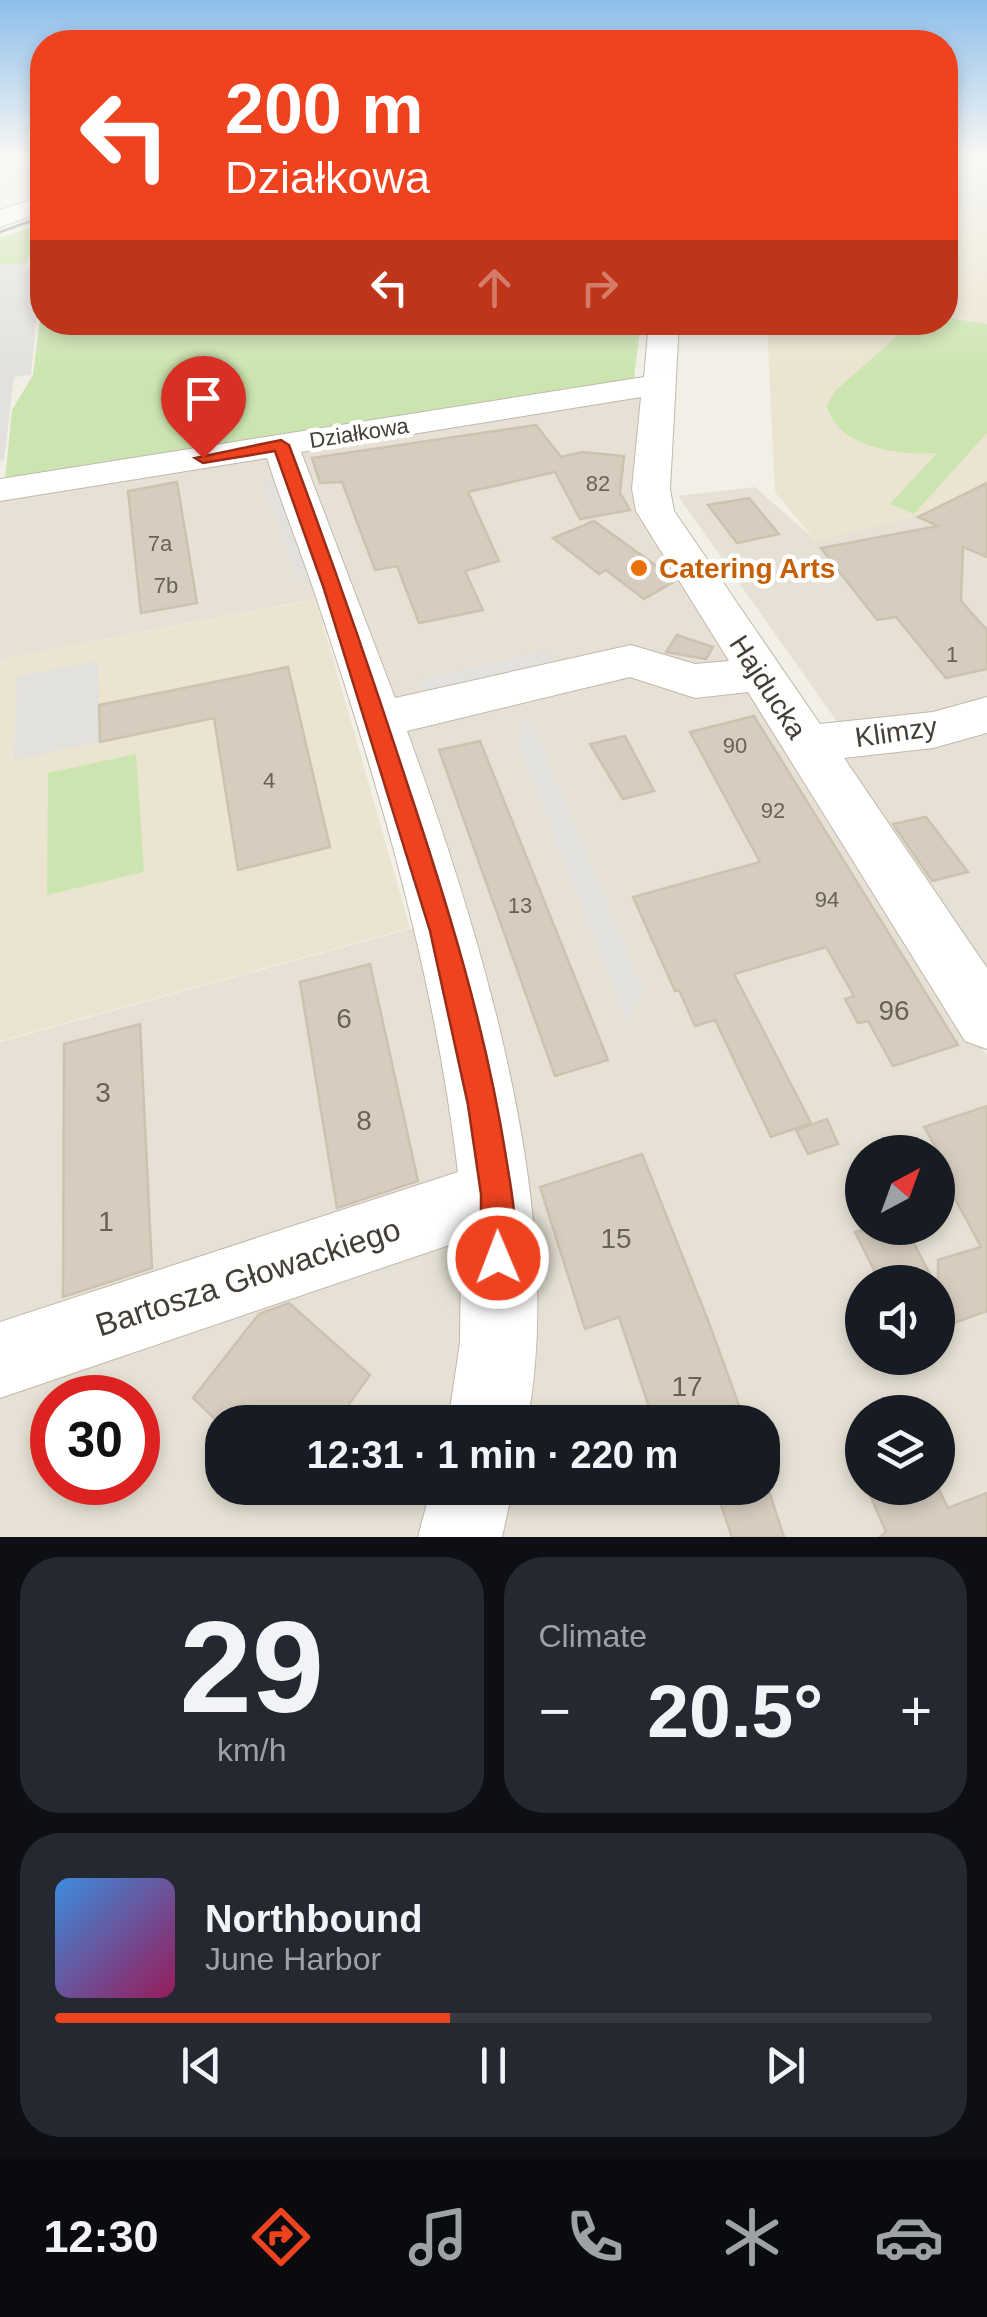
<!DOCTYPE html>
<meta charset="utf-8">
<style>
body{margin:0;font-family:Arial,sans-serif;background:#242831;color:#f1f3f6;height:100vh;display:flex;flex-direction:column;font-size:38px;white-space:nowrap}
*{box-sizing:border-box;margin:0}
p{font-size:32px;color:#9ea1a6}
.icon{flex:none;width:55px;height:55px;fill:none;stroke:currentColor;stroke-width:2;stroke-linecap:round;stroke-linejoin:round}
.map{position:relative;height:1537px;overflow:hidden}
.drawer{display:flex;flex-direction:column;gap:20px;padding:20px;background:#0d0f14;flex:1}
.drawer>*{flex:none}
.guide{position:absolute;left:30px;top:30px;width:928px;height:305px;border-radius:40px;box-shadow:0 5px 15px #0003;background:#ef4320;color:#fff;overflow:hidden}
.needle{width:65px;rotate:41deg}
.buttons{position:absolute;left:845px;top:1135px;display:grid;gap:20px}
.buttons a{display:grid;place-items:center;width:110px;height:110px;border-radius:50%;background:#171b24;box-shadow:0 5px 15px #0003;font-size:50px}
.speed{position:absolute;left:30px;top:1375px;display:flex;gap:20px;font-size:50px;font-weight:700;text-align:center}
.speed>*{display:grid;place-content:center;width:130px;height:130px;border-radius:50%;background:#171b24;box-shadow:0 5px 15px #0003;line-height:1}
.speed .limit{border:15px solid #d22;background:#fff;color:#111}
.pin{position:absolute;display:grid;place-items:center;width:85px;height:85px;color:#fff;margin:-102px -42px;border-radius:50% 50% 50% 0;rotate:-45deg;box-shadow:0 0 10px #0007}
.pin .icon{rotate:45deg}
.me{position:absolute;width:110px;margin:-55px;rotate:359deg;stroke-linejoin:round;filter:drop-shadow(0 0 8px #0008)}
.turn{display:flex;align-items:center;gap:35px;height:210px;padding:0 30px;font-size:45px}
.turn .icon{width:130px;height:130px;stroke-width:2.5}
.turn b{display:block;font-size:70px;line-height:85px}
.lanes{display:flex;align-items:center;height:95px;padding:0 30px;background:#0003;justify-content:center;gap:50px;direction:ltr}
.lanes .off{opacity:.35}
.big{font-size:75px;font-weight:800;line-height:1.1}
.drawer .card{flex:1;display:flex;flex-direction:column;justify-content:center;gap:15px;min-width:0;padding:0 35px;border-radius:40px;background:#242831}
.drawer .dial{align-items:center;gap:0}
.dial b{font-size:130px;line-height:1}
.song{display:flex;align-items:center;gap:30px}
.cover{width:120px;height:120px;border-radius:15px;background:linear-gradient(135deg,hsl(210 70% 55%),hsl(330 70% 35%))}
.played{height:10px;border-radius:5px;background:linear-gradient(90deg,#ef4320 45%,#363941 45%)}
.keys{display:flex;justify-content:space-around;direction:ltr}
.heat{display:flex;justify-content:space-between;align-items:center;font-size:55px;direction:ltr}
.drawer .tiles{flex:1;display:grid;gap:20px;grid-template-columns:1fr 1fr}
.card:last-child{grid-column:span 2}
.trip{position:absolute;left:205px;top:1405px;width:575px;height:100px;border-radius:40px;background:#171b24;box-shadow:0 5px 15px #0003;font-weight:800;line-height:100px;text-align:center}
.menu{display:flex;height:160px;justify-content:space-around;align-items:center;background:#090b0e;color:#9ea1a6}
.menu .icon{width:70px;height:70px}
.menu .active{color:#ef4320}
.menu b{font-size:45px;color:#f1f3f6}
.map>svg:first-child{display:block}
.residential{fill:#e6e1d4;fill-rule:evenodd}
.education{fill:#ebe4d0}
.green{fill:#cce5b0}
.parking{fill:#e3e1de}
.building{fill:#d6cdbf;stroke:#cdc2af;stroke-width:2.5}
.lines{fill:none;stroke-linecap:round;stroke-linejoin:round}
.minor-casing{stroke:#c0b9ac;stroke-width:2}
.minor{fill:#fff;fill-rule:evenodd}
.tram{stroke:#959595;stroke-width:2.5}
.route{fill:#ef4320;stroke:#9b2c15;stroke-width:2.5}
.food-dot{fill:#e8710a;stroke:#fff;stroke-width:4}
.labels{text-anchor:middle;dominant-baseline:central;stroke-width:9;stroke-linejoin:round;paint-order:stroke}
.far-street-label{font-size:22px;fill:#443f36;stroke:#fff}
.number-label{font-size:22px;fill:#686258}
.food-label{font-size:28px;font-weight:bold;fill:#c56008;stroke:#fff;text-anchor:start}
.street-label{font-size:28px;fill:#443f36;stroke:#fff}
.near-number-label{font-size:28px;fill:#686258}
.near-street-label{font-size:32px;fill:#443f36;stroke:#fff}
</style>
<div class="map">
<svg width="987" height="1537" viewBox="0 0 987 1537">
<rect width="100%" height="100%" fill="#f2efe6"/>
<g class="residential">
<path d="M 945,158 L 987,158 L 987,222 L 945,212 Z"/>
<path d="M 643,395 L 636,488 L 987,1056 L 987,1537 L 486,1537 L 497,1488 L 762,1488 L 762,1422 L 510,1422 L 521,1318 L 298,458 L 306,450 ZM 862,1152 L 938,1152 L 938,1228 L 862,1228 ZM 862,1282 L 938,1282 L 938,1358 L 862,1358 ZM 862,1412 L 938,1412 L 938,1488 L 862,1488 Z"/>
<path d="M 265,457 L 272,461 L 323,597 L 0,660 L 0,497 Z"/>
<path d="M 987,483 L 987,703 L 941,716 L 840,726 L 678,496 L 755,487 L 815,540 L 916,516 Z"/>
<path d="M 987,728 L 987,988 L 836,753 Z"/>
<path d="M 424,925 L 469,1169 L 0,1344 L 0,1042 Z"/>
<path d="M 438,1229 L 466,1243 L 473,1362 L 462,1422 L 222,1422 L 222,1488 L 444,1488 L 430,1537 L 0,1537 L 0,1373 ZM 52,1398 L 138,1398 L 138,1482 L 52,1482 Z"/>
</g>
<g class="education">
<path d="M 945,212 L 987,222 L 987,483 L 916,516 L 815,540 L 775,492 L 767,323 L 945,322 Z"/>
<path d="M 316,599 L 410,928 L 0,1041 L 0,660 Z"/>
</g>
<g class="green">
<path d="M 40,224 L 26,263 L 0,265 L 0,238 Z"/>
<path d="M 42,303 L 42,322 L 641,323 L 634,377 L 629,380 L 5,480 L 12,410 L 33,375 Z"/>
<path d="M 946,318 L 987,324 L 987,433 L 914,514 L 890,504 L 937,453 C 901,456 837,448 827,406 L 834,392 L 907,327 L 945,322 Z"/>
<path d="M 136,754 L 144,872 L 47,895 L 48,773 Z"/>
</g>
<g class="parking">
<path d="M 26,263 L 26,269 L 41,267 L 31,375 L 14,377 L 4,460 L 0,461 L 0,265 Z"/>
<path d="M 280,479 L 317,577 L 297,582 L 263,482 Z"/>
<path d="M 549,650 L 558,666 L 425,697 L 418,680 Z"/>
<path d="M 98,661 L 100,742 L 14,760 L 17,676 Z"/>
<path d="M 530,716 L 644,990 L 628,1025 L 515,737 Z"/>
</g>
<g class="building">
<path d="M 536,425 L 561,457 L 582,452 L 624,456 L 620,493 L 630,510 L 580,519 L 555,472 L 468,492 L 499,561 L 465,571 L 483,610 L 419,623 L 397,566 L 375,570 L 342,482 L 320,483 L 312,458 Z"/>
<path d="M 177,482 L 197,603 L 141,613 L 128,491 Z"/>
<path d="M 987,483 L 987,557 L 963,547 L 961,601 L 987,630 L 987,669 L 946,678 L 896,617 L 877,620 L 821,548 L 938,526 L 918,517 Z"/>
<path d="M 749,498 L 779,534 L 737,543 L 708,505 Z"/>
<path d="M 594,521 L 673,578 L 675,581 L 644,599 L 606,570 L 599,574 L 553,538 Z"/>
<path d="M 677,635 L 713,647 L 706,659 L 666,652 Z"/>
<path d="M 288,667 L 330,847 L 238,870 L 214,718 L 100,742 L 99,705 Z"/>
<path d="M 754,716 L 958,1045 L 893,1066 L 868,1021 L 858,1023 L 845,999 L 854,996 L 826,947 L 734,974 L 811,1123 L 771,1137 L 715,1020 L 695,1026 L 679,990 L 675,991 L 633,897 L 760,862 L 690,732 Z"/>
<path d="M 625,736 L 654,791 L 623,799 L 590,744 Z"/>
<path d="M 480,741 L 608,1060 L 555,1076 L 439,750 Z"/>
<path d="M 926,817 L 968,872 L 932,881 L 893,824 Z"/>
<path d="M 370,964 L 418,1181 L 337,1208 L 300,982 Z"/>
<path d="M 140,1024 L 152,1268 L 63,1297 L 64,1044 Z"/>
<path d="M 987,1106 L 987,1311 L 938,1329 L 938,1260 L 981,1247 L 946,1182 L 955,1180 L 924,1127 Z"/>
<path d="M 827,1119 L 838,1144 L 808,1154 L 796,1130 Z"/>
<path d="M 642,1154 L 709,1323 L 745,1422 L 654,1422 L 619,1317 L 585,1329 L 540,1187 Z"/>
<path d="M 873,1228 L 906,1228 L 934,1282 L 880,1282 L 855,1232 Z"/>
<path d="M 289,1303 L 370,1375 L 336,1422 L 218,1422 L 193,1398 L 259,1314 Z"/>
<path d="M 715,1488 L 768,1488 L 784,1537 L 732,1537 Z"/>
<path d="M 867,1488 L 938,1488 L 948,1508 L 987,1493 L 987,1537 L 880,1537 L 886,1532 Z"/>
</g>
<g class="lines">
<defs>
<g id="minor">
<path d="M 42,197 L 42,212 L 0,227 L 0,210 Z"/>
<path d="M 649,322 L 679,322 L 670,489 L 674,511 L 820,724 L 933,712 L 987,697 L 987,733 L 933,748 L 844,758 L 987,968 L 987,1049 L 965,1041 L 748,692 L 695,698 L 630,677 L 407,731 C 479,928 568,1213 527,1422 L 448,1422 L 460,1343 L 461,1241 L 0,1398 L 0,1322 L 458,1172 C 434,970 377,778 313,588 C 298,544 281,502 267,458 L 0,501 L 0,479 L 644,377 ZM 641,397 L 632,489 L 636,511 L 729,661 L 695,664 L 631,645 L 395,698 L 301,452 Z"/>
<path d="M 431,1488 L 513,1488 L 502,1537 L 418,1537 Z"/>
</g>
</defs>
<use href="#minor" class="minor-casing"/>
<use href="#minor" class="minor"/>
<path class="tram" d="M 0,232 L 42,217"/>
</g>
<linearGradient id="sky" x2="0" y2="1"><stop stop-color="#8dbeea"/><stop offset="0.42" stop-color="#f9f8f4"/><stop offset="1" stop-color="#f9f8f4" stop-opacity="0"/></linearGradient>
<rect width="987" height="373" fill="url(#sky)"/>
<path class="route" d="M 281,440 L 289,445 C 331,557 370,669 407,783 C 448,906 486,1029 506,1157 C 511,1190 522,1238 509,1270 L 498,1275 L 486,1270 L 481,1258 L 481,1194 L 468,1105 L 430,931 L 323,586 L 275,451 L 203,463 L 195,458 Z"/>
<circle class="food-dot" cx="639" cy="568" r="10"/>
<g class="labels">
<g class="far-street-label">
<text transform="translate(359 433) rotate(-9)">Działkowa</text>
</g>
<g class="number-label">
<text x="598" y="483">82</text>
<text x="160" y="543">7a</text>
<text x="166" y="585">7b</text>
<text x="952" y="654">1</text>
<text x="735" y="745">90</text>
<text x="269" y="780">4</text>
<text x="773" y="810">92</text>
<text x="827" y="899">94</text>
<text x="520" y="905">13</text>
</g>
<g class="food-label">
<text x="659" y="568">Catering Arts</text>
</g>
<g class="street-label">
<text transform="translate(768 687) rotate(57)">Hajducka</text>
<text transform="translate(896 732) rotate(-8)">Klimzy</text>
</g>
<g class="near-number-label">
<text x="894" y="1010">96</text>
<text x="344" y="1018">6</text>
<text x="103" y="1092">3</text>
<text x="364" y="1120">8</text>
<text x="106" y="1221">1</text>
<text x="616" y="1238">15</text>
<text x="687" y="1386">17</text>
</g>
<g class="near-street-label">
<text transform="translate(248 1277) rotate(-18)">Bartosza Głowackiego</text>
</g>
</g>
</svg>
<div class="buttons">
<a><svg class="needle" viewBox="-14 -14 28 28"><path d="M0-13l5 13h-10z" fill="#e53935"/><path d="M0 13l5-13h-10z" fill="#9ea1a6"/></svg></a>
<a><svg class="icon" aria-label="sound" viewBox="0 0 24 24"><path d="M4 9h4l5-4v14l-5-4H4zM17 9q2 3 0 6"/></svg></a>
<a><svg class="icon" aria-label="layers" viewBox="0 0 24 24"><path d="M12 4l9 5-9 5-9-5zM3 14l9 5 9-5"/></svg></a>
</div>
<div class="speed"><div class="limit">30</div></div>
<div class="pin" style="left:203px;top:458px;background:#d93025"><svg class="icon" aria-label="arrive" viewBox="0 0 24 24"><path d="M6 21V4h12l-3 4 3 4H6"/></svg></div>
<svg class="me" style="left:498px;top:1258px" viewBox="-20 -20 40 40"><circle r="17" fill="#ef4320" stroke="#fff" stroke-width="3"/><path d="M0-11L8 9 0 5-8 9z" fill="#fff"/></svg>
<div class="trip">12:31 · 1 min · 220 m</div>
<div class="guide">
<div class="turn"><svg class="icon" aria-label="left" viewBox="0 0 24 24"><path d="M17 20v-9H6M10 6l-5 5 5 5"/></svg><div><b>200 m</b>Działkowa</div></div>
<div class="lanes"><svg class="icon" aria-label="left" viewBox="0 0 24 24"><path d="M17 20v-9H6M10 6l-5 5 5 5"/></svg><svg class="icon off" aria-label="ahead" viewBox="0 0 24 24"><path d="M12 20V5M6 11l6-6 6 6"/></svg><svg class="icon off" aria-label="right" viewBox="0 0 24 24"><path d="M7 20v-9h11M14 6l5 5-5 5"/></svg></div>
</div>
</div>
<section class="drawer">
<div class="tiles">
<div class="card dial"><b>29</b><p>km/h</p></div>
<div class="card"><p>Climate</p>
<div class="heat"><a>−</a><b class="big">20.5°</b><a>+</a></div>
</div>
<div class="card">
<div class="song"><i class="cover"></i><div><b>Northbound</b><p>June Harbor</p></div></div>
<div class="played"></div>
<div class="keys"><svg class="icon" aria-label="previous" viewBox="0 0 24 24"><path d="M18 5L8 12l10 7zM5 5v14"/></svg><svg class="icon" aria-label="pause" viewBox="0 0 24 24"><path d="M8 5v14M16 5v14"/></svg><svg class="icon" aria-label="next" viewBox="0 0 24 24"><path d="M6 5l10 7-10 7zM19 5v14"/></svg></div>
</div>
</div>
</section>
<nav class="menu">
<b>12:30</b>
<svg class="icon active" aria-label="directions" viewBox="0 0 24 24"><path d="M12 3l9 9-9 9-9-9zM9 14v-3h6M13 9l2 2-2 2"/></svg>
<svg class="icon" aria-label="music" viewBox="0 0 24 24"><path d="M9 18V5l10-2v13"/><circle cx="6" cy="18" r="3"/><circle cx="16" cy="16" r="3"/></svg>
<svg class="icon" aria-label="phone" viewBox="0 0 24 24"><path d="M5 4h4l2 5-3 2q2 4 5 5l2-3 5 2v4C11 20 4 13 5 4z"/></svg>
<svg class="icon" aria-label="climate" viewBox="0 0 24 24"><path d="M12 3v18M4 7l16 10M4 17L20 7"/></svg>
<svg class="icon" aria-label="car" viewBox="0 0 24 24"><path d="M5 17H2v-5l4-1 3-4h7l3 4 3 1v5h-3M9 17h6M6 11h13"/><circle cx="7" cy="17" r="2"/><circle cx="17" cy="17" r="2"/></svg>
</nav>
